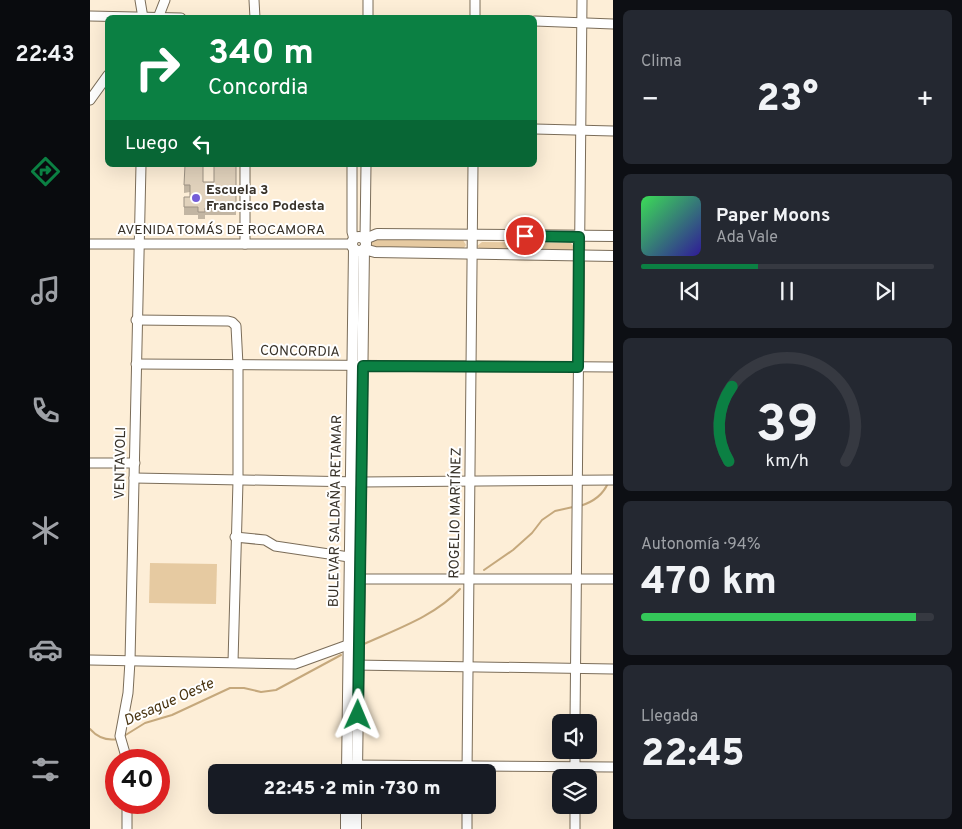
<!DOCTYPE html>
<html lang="es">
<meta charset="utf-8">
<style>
body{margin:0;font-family:Overpass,sans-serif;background:#242831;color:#f1f3f6;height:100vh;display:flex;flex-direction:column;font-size:19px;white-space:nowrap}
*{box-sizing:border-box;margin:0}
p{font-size:16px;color:#9ea1a6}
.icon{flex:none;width:28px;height:28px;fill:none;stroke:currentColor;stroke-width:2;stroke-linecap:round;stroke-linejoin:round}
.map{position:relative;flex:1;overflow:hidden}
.side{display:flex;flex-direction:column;gap:10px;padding:10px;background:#0d0f14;width:349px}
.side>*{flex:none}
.top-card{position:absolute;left:15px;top:15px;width:432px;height:152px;border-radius:8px;box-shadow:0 5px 20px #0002;background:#0b8043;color:#fff;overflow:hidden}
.buttons{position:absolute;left:462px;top:714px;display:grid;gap:10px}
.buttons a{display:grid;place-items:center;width:45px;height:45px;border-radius:8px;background:#171b24;box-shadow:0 5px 20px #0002;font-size:25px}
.speed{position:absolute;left:15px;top:749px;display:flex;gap:10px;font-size:25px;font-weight:700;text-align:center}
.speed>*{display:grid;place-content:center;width:65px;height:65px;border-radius:50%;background:#171b24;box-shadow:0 5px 20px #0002;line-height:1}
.speed .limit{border:8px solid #d22;background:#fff;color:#111}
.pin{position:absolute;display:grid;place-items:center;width:42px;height:42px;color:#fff;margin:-21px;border:2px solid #fff;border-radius:50%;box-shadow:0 1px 5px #0007}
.me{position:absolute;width:55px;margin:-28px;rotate:1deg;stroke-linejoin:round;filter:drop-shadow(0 0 4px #0008)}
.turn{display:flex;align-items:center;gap:18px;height:105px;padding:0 20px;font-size:22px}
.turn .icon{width:65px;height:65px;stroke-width:2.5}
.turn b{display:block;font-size:35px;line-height:42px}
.then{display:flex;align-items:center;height:48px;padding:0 20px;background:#0003;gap:10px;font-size:19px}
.big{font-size:38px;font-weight:800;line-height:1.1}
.side .tile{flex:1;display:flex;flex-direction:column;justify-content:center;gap:8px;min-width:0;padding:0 18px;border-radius:8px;background:#242831}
.side .dial{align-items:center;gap:0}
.dial svg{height:130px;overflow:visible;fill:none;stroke:#363941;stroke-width:7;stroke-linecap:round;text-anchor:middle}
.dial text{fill:#f1f3f6;stroke:none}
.song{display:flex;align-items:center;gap:15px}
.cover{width:60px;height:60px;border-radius:8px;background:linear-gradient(135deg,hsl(130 70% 55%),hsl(250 70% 35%))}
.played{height:5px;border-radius:2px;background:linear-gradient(90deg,#0b8043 40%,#363941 40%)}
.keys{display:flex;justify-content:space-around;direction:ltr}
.heat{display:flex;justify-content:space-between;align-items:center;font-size:28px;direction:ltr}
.charge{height:8px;border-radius:4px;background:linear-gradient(90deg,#34c759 94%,#363941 0)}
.trip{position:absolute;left:118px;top:764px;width:288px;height:50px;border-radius:8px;background:#171b24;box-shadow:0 5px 20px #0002;font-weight:800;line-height:50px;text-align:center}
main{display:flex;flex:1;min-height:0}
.dock{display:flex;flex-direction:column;width:90px;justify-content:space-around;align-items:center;background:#090b0e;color:#9ea1a6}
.dock .icon{width:35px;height:35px}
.dock .selected{color:#0b8043}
.dock b{font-size:22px;color:#f1f3f6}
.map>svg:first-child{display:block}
.green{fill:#e6caa1}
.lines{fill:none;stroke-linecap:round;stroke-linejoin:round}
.stream{stroke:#c5a87c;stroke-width:2}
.minor-casing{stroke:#7b6d59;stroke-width:11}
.tertiary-casing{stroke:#7b6d59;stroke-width:12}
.minor{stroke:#fff;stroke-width:9}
.tertiary{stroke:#fff;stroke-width:10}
.wall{fill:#c2b5a2}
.building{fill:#e1d2bc;stroke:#9e9384}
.route-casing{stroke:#07532c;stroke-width:12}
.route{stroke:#0b8043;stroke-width:9}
.poi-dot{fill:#745dd8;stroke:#fff;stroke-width:2}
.labels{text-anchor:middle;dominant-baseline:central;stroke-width:4;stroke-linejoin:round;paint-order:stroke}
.poi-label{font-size:14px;font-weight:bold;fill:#373128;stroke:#fff;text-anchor:start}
.street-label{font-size:14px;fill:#373128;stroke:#fff}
.water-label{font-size:15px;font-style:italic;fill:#4a3511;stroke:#fff}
</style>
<main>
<nav class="dock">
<b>22:43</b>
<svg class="icon selected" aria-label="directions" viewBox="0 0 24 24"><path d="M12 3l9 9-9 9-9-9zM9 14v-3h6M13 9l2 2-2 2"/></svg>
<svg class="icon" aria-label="music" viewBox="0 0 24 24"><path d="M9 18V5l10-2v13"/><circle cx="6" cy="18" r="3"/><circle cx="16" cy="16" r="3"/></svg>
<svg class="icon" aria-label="phone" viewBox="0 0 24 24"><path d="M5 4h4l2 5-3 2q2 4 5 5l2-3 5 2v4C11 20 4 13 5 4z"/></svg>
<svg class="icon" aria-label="climate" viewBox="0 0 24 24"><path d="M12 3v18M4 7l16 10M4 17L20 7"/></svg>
<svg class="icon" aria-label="car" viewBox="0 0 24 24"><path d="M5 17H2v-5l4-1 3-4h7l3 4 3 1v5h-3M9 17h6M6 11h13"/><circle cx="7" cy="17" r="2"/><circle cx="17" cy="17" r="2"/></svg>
<svg class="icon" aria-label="filters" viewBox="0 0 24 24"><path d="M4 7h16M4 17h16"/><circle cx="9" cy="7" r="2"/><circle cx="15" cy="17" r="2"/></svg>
</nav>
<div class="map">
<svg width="524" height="829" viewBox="0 0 524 829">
<rect width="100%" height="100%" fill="#fdeed7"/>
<g class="green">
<path d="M 285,239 L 373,240 L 376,245 L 373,249 L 283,248 L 280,243 Z"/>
<path d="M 392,242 L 481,243 L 484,247 L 482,250 L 391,250 L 387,246 Z"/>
<path d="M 60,563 L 127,564 L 126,604 L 59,603 Z"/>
</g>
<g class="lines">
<g class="stream">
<path d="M 490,506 C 503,502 513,495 518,483"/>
<path d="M 394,570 L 423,550 L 442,533 L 452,520 L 465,511 L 483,507"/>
<path d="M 274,644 C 307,629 345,616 370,589"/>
<path d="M 0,729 C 7,737 17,741 28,739"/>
<path d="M 34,736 L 55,723 L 82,715 L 140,688 L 154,688 L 171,692 L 186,690 L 251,655"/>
</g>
<defs>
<g id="minor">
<path d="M 50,0 L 53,18"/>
<path d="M 164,0 L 165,18"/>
<path d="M 278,0 L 278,18"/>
<path d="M 385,0 L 385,18"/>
<path d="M 0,16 L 91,18"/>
<path d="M 68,18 L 75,0"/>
<path d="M 445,21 L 524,24"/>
<path d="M 0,100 L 18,75"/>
<path d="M 445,129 L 524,131"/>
<path d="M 262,165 L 262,232 L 264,239"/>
<path d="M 275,239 L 276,165"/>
<path d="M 0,244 L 262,244"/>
<path d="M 155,244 L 155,165"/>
<path d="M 46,320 L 138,321 L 142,322 L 146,326 L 148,365 L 148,481 L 143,662"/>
<path d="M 46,364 L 524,367"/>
<path d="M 0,463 L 45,463"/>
<path d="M 44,478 L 271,482 L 524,480"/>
<path d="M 145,537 L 175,540 L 185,546 L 259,557"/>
<path d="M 264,579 L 524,579"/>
<path d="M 0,660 L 205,664 L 263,643"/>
<path d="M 264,665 L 524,669"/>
<path d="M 485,722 L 492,0"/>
<path d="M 37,760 L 30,736 L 38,693 L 40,661 L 51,165"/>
<path d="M 260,765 L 524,767"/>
<path d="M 377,772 L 383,165"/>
<path d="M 485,778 L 485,750"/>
<path d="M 37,829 L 37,802"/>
<path d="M 377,829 L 377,805"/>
<path d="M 485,829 L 485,805"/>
</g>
<g id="tertiary">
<circle cx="269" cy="244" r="7"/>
<path d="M 275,239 L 287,234 L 524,236"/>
<path d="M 257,772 L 264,249"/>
<path d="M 267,772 L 274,249 L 285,252 L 524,256"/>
<path d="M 256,829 L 256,805"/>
<path d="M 266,829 L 266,805"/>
</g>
</defs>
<use href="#minor" class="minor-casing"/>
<use href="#tertiary" class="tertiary-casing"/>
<use href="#minor" class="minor"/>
<use href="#tertiary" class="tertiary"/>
</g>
<path class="wall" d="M 146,165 L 146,215 L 115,215 L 115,219 L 108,219 L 108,215 L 94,215 L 94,197 L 100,197 L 100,192 L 94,193 L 94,185 L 113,182 L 124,182 Z"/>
<path class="building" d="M 95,165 L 113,165 L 113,182 L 124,182 L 124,165 L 146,165 L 146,208 L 115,208 L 115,212 L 108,212 L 108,207 L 94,207 L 94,197 L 100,197 L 100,185 L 94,185 Z"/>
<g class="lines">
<defs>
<path id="route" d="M 268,715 L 273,366 L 488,367 L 489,237 L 435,236"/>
</defs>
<use href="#route" class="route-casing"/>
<use href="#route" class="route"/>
</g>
<circle class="poi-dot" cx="106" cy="198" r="5"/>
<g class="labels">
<g class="poi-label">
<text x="116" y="190">Escuela 3<tspan x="116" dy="16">Francisco Podesta</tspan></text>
</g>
<g class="street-label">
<text x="131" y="230">AVENIDA TOMÁS DE ROCAMORA</text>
<text transform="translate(210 352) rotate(1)">CONCORDIA</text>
<text transform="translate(31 463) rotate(-89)">VENTAVOLI</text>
<text transform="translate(246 511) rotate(-89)">BULEVAR SALDAÑA RETAMAR</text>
<text transform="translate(366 513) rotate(-89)">ROGELIO MARTÍNEZ</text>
</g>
<g class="water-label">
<text transform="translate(79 703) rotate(-24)">Desague Oeste</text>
</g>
</g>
</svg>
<div class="buttons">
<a><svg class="icon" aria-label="sound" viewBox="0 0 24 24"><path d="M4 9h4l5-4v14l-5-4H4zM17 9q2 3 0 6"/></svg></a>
<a><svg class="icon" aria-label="layers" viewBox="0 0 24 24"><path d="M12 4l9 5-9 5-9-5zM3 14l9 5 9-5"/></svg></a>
</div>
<div class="speed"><div class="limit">40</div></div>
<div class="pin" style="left:435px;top:236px;background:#d93025"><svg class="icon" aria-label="arrive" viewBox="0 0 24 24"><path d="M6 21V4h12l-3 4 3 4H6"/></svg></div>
<svg class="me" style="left:268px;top:715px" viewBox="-20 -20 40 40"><path d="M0-17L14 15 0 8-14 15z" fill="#0b8043" stroke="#fff" stroke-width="4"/></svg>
<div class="trip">22:45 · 2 min · 730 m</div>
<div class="top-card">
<div class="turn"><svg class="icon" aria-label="right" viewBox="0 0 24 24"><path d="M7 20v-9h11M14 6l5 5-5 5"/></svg><div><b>340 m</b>Concordia</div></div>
<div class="then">Luego<svg class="icon" aria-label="left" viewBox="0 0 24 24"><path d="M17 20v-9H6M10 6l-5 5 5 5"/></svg></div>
</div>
</div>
<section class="side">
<div class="tile"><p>Clima</p>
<div class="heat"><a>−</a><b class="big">23°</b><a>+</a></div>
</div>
<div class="tile">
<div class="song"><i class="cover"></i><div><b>Paper Moons</b><p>Ada Vale</p></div></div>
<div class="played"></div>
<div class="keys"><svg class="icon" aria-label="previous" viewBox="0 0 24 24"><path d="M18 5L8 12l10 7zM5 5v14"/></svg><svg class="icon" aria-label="pause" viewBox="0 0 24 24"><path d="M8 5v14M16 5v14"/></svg><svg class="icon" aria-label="next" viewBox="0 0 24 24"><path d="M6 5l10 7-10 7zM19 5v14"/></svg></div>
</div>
<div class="tile dial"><svg viewBox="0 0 100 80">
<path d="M14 69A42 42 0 1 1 86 69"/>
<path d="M14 69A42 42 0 0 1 16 23" stroke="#0b8043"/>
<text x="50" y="56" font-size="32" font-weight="700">39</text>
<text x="50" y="72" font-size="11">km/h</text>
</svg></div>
<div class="tile"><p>Autonomía · 94%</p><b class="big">470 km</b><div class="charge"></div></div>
<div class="tile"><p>Llegada</p><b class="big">22:45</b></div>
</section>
</main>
